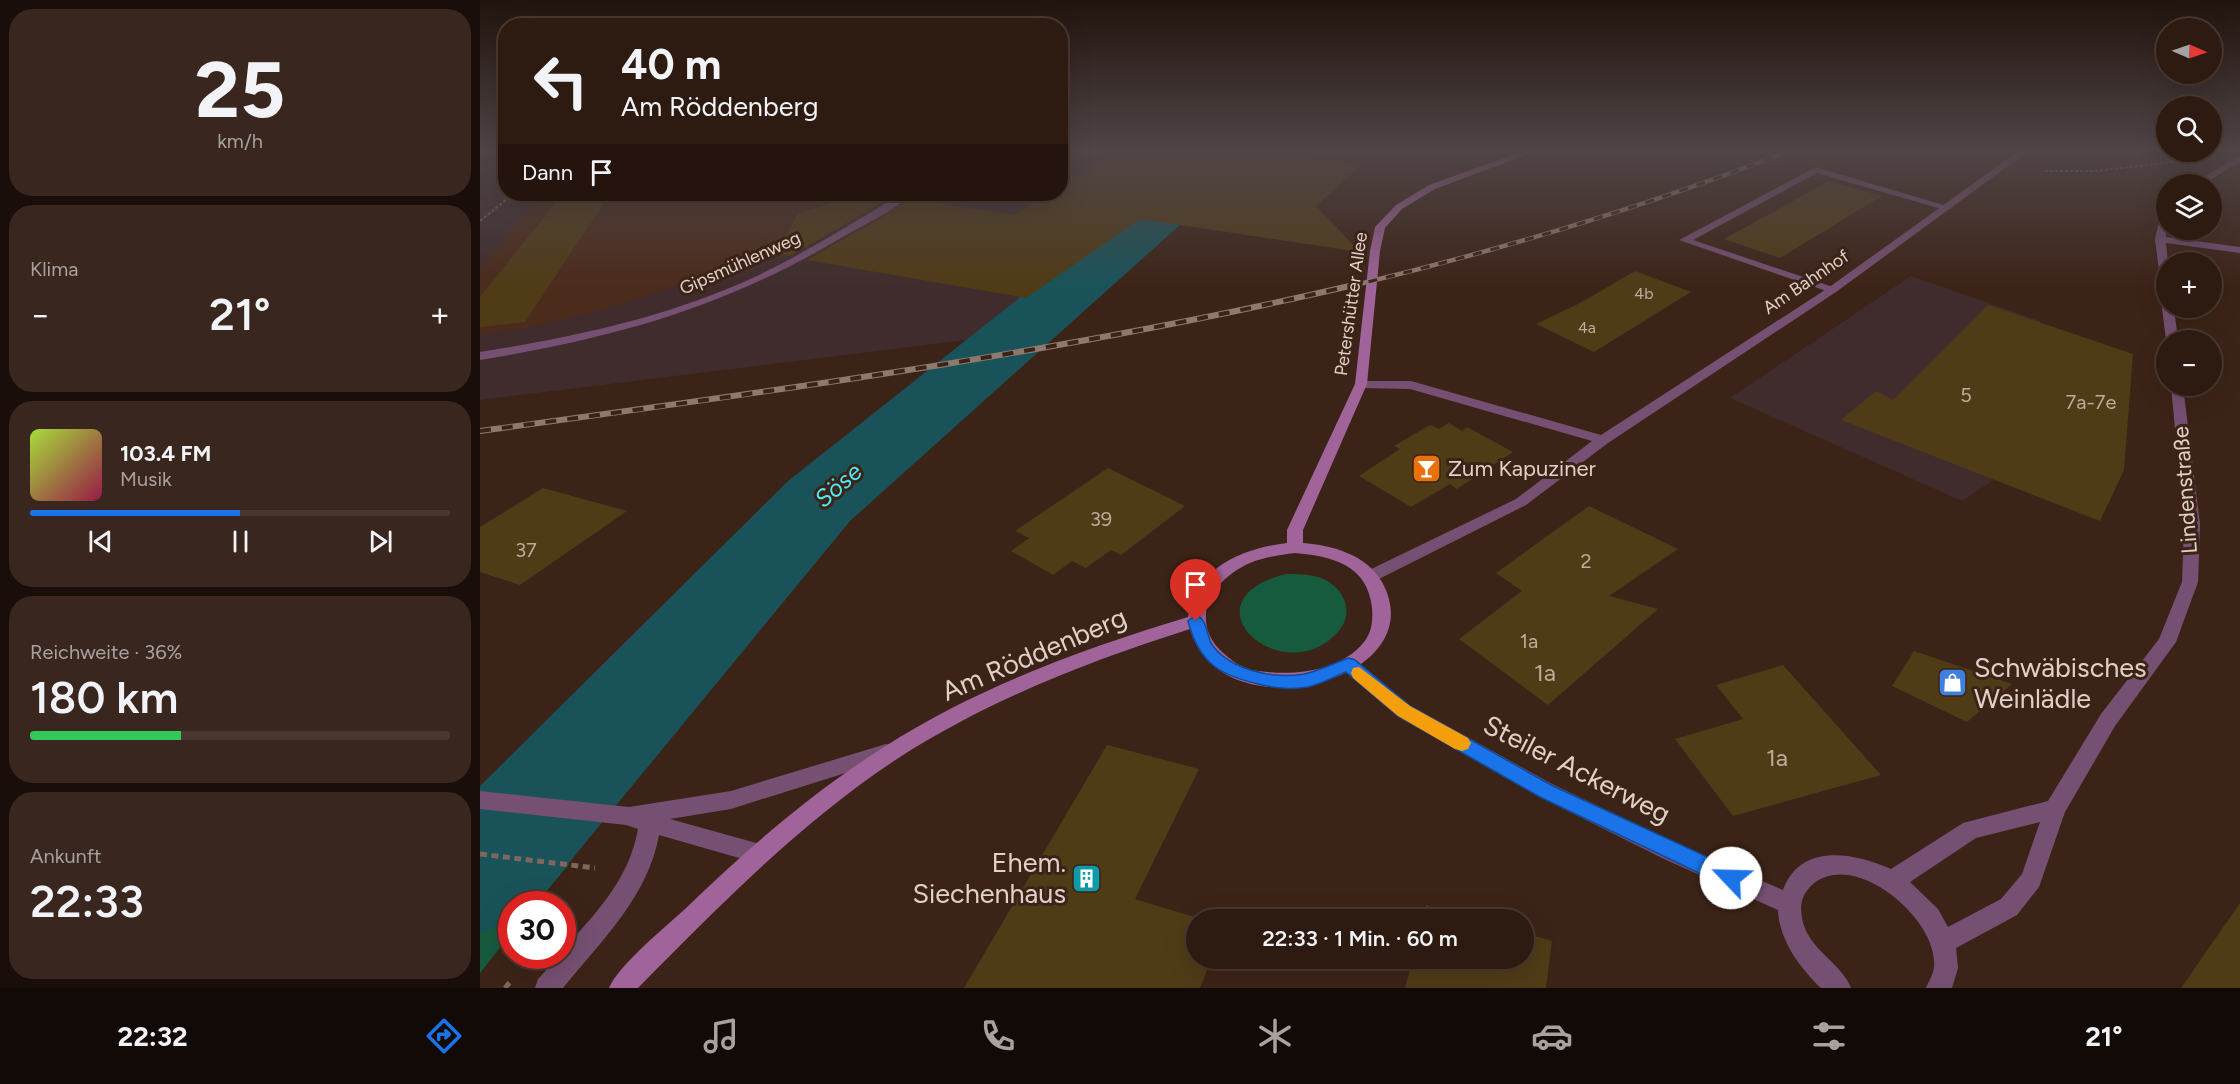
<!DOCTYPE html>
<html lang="de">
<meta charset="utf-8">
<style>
body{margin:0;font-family:Figtree,sans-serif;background:#39271f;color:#f1f3f6;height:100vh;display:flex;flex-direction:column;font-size:22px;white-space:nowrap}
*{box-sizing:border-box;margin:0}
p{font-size:20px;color:#a7a19f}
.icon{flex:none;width:33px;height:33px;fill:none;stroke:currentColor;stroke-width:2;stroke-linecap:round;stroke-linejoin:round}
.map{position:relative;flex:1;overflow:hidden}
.sheet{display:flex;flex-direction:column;gap:9px;padding:9px;background:#190e09;width:480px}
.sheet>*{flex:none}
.top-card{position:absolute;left:18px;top:18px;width:570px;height:183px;border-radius:24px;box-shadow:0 6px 24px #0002,0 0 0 2px #483831;background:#2d1a11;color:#f1f3f6;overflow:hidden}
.needle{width:39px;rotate:92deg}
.controls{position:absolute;left:1676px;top:18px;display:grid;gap:12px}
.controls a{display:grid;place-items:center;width:66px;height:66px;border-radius:50%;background:#2d1a11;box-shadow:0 6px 24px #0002,0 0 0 2px #483831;font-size:30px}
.speed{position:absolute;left:18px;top:891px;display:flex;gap:12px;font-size:30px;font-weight:700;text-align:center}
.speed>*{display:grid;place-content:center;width:78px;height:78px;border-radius:50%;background:#2d1a11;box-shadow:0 6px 24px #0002,0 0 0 2px #483831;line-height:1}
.speed .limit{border:9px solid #d22;background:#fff;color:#111}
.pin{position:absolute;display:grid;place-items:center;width:51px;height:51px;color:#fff;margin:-62px -26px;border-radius:50% 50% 50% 0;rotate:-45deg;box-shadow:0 0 6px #0007}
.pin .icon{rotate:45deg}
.me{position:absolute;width:66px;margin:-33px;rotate:294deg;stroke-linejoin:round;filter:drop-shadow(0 0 4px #0008)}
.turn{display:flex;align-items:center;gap:21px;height:126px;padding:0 24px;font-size:27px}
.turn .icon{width:78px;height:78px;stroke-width:2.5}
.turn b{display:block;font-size:42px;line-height:51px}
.then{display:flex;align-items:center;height:57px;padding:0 24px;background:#0003;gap:12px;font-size:22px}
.big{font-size:45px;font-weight:600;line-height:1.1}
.sheet .card{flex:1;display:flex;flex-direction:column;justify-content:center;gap:9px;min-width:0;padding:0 21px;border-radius:24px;background:#39271f}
.sheet .dial{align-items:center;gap:0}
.dial b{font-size:78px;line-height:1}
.song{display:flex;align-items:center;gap:18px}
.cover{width:72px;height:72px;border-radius:9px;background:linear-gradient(135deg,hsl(80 70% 55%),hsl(340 70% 35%))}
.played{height:6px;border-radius:3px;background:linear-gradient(90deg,#1a73e8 50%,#483831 50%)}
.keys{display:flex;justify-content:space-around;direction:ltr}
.heat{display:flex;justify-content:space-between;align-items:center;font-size:33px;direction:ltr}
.charge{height:9px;border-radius:4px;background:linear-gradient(90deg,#34c759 36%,#483831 0)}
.trip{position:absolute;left:706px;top:909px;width:348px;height:60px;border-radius:30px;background:#2d1a11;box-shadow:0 6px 24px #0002,0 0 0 2px #483831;font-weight:600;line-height:60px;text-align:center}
.tabs{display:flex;height:96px;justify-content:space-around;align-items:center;background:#120a07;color:#a7a19f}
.tabs .icon{width:42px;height:42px}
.tabs .current{color:#1a73e8}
.tabs b{font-size:27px;color:#f1f3f6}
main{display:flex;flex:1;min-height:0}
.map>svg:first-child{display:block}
.commercial{fill:#402c2d}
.built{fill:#4b2b1c}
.green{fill:#175b3f}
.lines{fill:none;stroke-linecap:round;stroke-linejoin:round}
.river{fill:#195359;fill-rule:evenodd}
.building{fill:#503b17}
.path-far1{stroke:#7d675d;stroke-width:2;stroke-dasharray:3 2;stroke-linecap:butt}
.path{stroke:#7d675d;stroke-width:5;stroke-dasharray:7 4.5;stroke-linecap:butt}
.service{fill:#765072;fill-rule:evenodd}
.minor{fill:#765072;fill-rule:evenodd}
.tertiary{fill:#765072;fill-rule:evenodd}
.secondary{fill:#a0649a;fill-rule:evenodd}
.rail-far1-casing{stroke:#8e796f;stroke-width:4.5}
.rail-casing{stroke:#8e796f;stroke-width:6}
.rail-far1{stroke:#3c2317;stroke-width:3;stroke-dasharray:9;stroke-linecap:butt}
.rail{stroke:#3c2317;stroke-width:4;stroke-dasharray:11;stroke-linecap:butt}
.route{fill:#1a73e8;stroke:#114b97;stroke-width:1.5}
.slow{fill:#f59e0b}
.labels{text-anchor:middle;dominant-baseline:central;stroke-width:6;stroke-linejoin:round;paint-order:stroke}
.far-number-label{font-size:16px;fill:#bdab9c}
.far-street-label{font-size:18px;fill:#e1d0c8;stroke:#3c2317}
.number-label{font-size:20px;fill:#bdab9c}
.poi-label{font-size:22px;fill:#e1d0c8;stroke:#3c2317;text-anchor:start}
.street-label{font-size:22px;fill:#e1d0c8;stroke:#3c2317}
.water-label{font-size:24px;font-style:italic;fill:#4de9f8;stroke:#3c2317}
.near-number-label{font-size:24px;fill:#bdab9c}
.near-street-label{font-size:27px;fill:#e1d0c8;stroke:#3c2317}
.near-poi-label{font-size:27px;fill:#e1d0c8;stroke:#3c2317;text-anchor:start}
</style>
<main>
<section class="sheet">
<div class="card dial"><b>25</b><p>km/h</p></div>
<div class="card"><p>Klima</p>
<div class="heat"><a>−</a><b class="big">21°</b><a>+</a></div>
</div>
<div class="card">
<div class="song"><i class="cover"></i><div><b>103.4 FM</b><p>Musik</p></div></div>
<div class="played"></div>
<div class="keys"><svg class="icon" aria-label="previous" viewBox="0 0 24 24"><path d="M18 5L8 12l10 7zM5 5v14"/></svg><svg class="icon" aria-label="pause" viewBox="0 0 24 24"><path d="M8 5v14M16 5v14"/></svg><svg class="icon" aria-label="next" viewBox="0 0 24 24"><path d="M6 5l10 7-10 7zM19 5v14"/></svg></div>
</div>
<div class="card"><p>Reichweite · 36%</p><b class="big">180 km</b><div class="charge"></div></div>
<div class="card"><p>Ankunft</p><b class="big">22:33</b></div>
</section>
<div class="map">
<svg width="1760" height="988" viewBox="0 0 1760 988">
<rect width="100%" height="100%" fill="#3c2317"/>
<g class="commercial">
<path d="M 581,150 L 754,150 L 510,337 L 0,400 L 0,167 L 25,155 L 26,194 L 580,194 Z"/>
<path d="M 1431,276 L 1560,321 L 1553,430 L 1512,481 L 1482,501 L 1250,398 Z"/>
</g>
<path class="built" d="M 64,194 L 402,194 L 308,246 L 196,286 L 119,311 L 40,329 L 0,335 L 0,268 Z"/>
<g class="green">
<path d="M 806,574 C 817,574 827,574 838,577 C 863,585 877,612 857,633 C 802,692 700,601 806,574 Z"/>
<path d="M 0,854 L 89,864 L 56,904 L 32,904 L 31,934 L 0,973 Z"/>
</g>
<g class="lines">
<path class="river" d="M 733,150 L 790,150 L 783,160 L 720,207 L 370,521 L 55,904 L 32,904 L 32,921 L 0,933 L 0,786 L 308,481 L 682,185 Z"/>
</g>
<g class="building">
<path d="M 639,150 L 772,150 L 880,166 L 836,206 L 880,252 L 660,219 L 546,298 L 327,260 L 401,218 L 429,199 L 534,215 L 569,194 L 580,194 L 580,186 Z"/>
<path d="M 1349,181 L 1402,196 L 1300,258 L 1244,239 Z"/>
<path d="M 378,194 L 412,197 L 310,256 L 295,254 L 318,214 Z"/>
<path d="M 128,197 L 45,322 L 0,327 L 0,297 L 76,202 Z"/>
<path d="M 1155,271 L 1211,292 L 1114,352 L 1056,324 L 1100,303 Z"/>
<path d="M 1508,305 L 1653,354 L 1644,470 L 1620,521 L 1361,420 L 1396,391 L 1413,400 Z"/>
<path d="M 969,423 L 982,431 L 987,427 L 1033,452 L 977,489 L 970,484 L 931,507 L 879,476 L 920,449 L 914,446 L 950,425 L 959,429 Z"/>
<path d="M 628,468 L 705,506 L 641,555 L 631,550 L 606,568 L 592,561 L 573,575 L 531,551 L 549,538 L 535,531 Z"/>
<path d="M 63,488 L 147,511 L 40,585 L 0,572 L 0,527 Z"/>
<path d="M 1109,506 L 1198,549 L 1129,596 L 1178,609 L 1068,705 L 979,639 L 1042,591 L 1016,573 Z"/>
<path d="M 1434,651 L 1532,684 L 1487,722 L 1412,686 Z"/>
<path d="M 1303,665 L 1401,775 L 1253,816 L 1195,739 L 1263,719 L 1236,685 Z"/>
<path d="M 627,745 L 719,769 L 655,899 L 724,920 L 717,920 L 717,958 L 732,958 L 720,988 L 484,988 Z"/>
<path d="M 1760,903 L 1760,988 L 1701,988 Z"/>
<path d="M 946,905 L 996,920 L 943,920 Z"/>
<path d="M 1044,933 L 1072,941 L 1066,988 L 925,988 L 933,958 L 1044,958 Z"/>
</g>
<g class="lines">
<g class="path-far1">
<path d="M 1565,171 L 1616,171 L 1701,161"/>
<path d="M 0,221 L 33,194"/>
</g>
<g class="path">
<path d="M 0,854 L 115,868"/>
<path d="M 25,988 L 30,982"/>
</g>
<path class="service" d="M 1336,167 L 1473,208 L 1465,210 L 1337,173 L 1213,240 L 1356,288 L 1356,292 L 1352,293 L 1199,240 Z"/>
<g class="minor">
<path d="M 1540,150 L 1550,150 L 1356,292 L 1128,443 L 1046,505 L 895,581 L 883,581 L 881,577 L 883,573 L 1036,499 L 1112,441 L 930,389 L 881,388 L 876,387 L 875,384 L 876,381 L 931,381 L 1121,435 L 1348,288 Z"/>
<path d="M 1760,155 L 1760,162 L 1723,184 L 1712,184 Z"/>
<path d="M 421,194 L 432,194 C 414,211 387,223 366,235 C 247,307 135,338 0,360 L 0,352 C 82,339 165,322 242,291 C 305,266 363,229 421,194 Z"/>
<path d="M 1686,210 L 1686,237 L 1760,247 L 1760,253 L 1686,243 L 1688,262 L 1686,262 L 1686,295 L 1682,294 L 1675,239 L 1681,213 Z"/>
<path d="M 1686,305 L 1686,308 L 1694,308 L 1698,340 L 1686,340 L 1682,308 Z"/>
<path d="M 1691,386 L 1703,386 L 1720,524 L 1718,582 L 1696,642 L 1635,726 L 1585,812 L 1559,887 L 1537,915 L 1476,948 L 1478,968 L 1472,988 L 1446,988 C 1449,981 1453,975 1454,967 C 1459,918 1369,844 1329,888 C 1321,897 1320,907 1322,918 C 1327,949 1361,962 1371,988 L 1341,988 C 1320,968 1299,940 1298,910 L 1184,859 L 1060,797 L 917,716 L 863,670 L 860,665 L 863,660 L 869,658 L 875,660 L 931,706 L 1074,785 L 1200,845 L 1303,890 C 1321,842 1374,853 1411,869 L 1483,823 L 1568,801 L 1621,714 L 1679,639 L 1702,582 L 1704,524 ZM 1560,822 L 1542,874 L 1521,899 L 1468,927 L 1458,909 L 1430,882 L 1496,838 Z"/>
</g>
<path class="tertiary" d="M 406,744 L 413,746 L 416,752 L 413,758 L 251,809 L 190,819 L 280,844 L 288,847 L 291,854 L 288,861 L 280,864 L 179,835 C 168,897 121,941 83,988 L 55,988 L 58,979 L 79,956 L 82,956 L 82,951 C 116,913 149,880 158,829 L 146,825 L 0,809 L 0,791 L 149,807 L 251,791 Z"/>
<path class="secondary" d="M 1046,150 L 1059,150 L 955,189 L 922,209 L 905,228 L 900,251 L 887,384 L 823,530 L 823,543 C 852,545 887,555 902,582 C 957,682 740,736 710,629 C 609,661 509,700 420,757 C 322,821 240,905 158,988 L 129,988 C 138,966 184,928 204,910 C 266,850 331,793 404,747 C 497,687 603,649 708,617 C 714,568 764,548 807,543 L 807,530 L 875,384 L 890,251 L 895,227 L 916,205 L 949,185 ZM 815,553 C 852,556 888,565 892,608 C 893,620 892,632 884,642 C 860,672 813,676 778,671 C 762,669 750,660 739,649 C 709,616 735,578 770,563 C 785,557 800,555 815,553 Z"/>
<defs>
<path id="rail-far1" d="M 871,286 C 1021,250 1168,206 1312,150"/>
<path id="rail" d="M 0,431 C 294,391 589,352 878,284"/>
</defs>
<use href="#rail-far1" class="rail-far1-casing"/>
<use href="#rail" class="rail-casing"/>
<use href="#rail-far1" class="rail-far1"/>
<use href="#rail" class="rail"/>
</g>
<linearGradient id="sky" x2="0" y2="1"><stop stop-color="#21130d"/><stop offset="0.52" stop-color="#504547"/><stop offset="1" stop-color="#504547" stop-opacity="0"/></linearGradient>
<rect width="1760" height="288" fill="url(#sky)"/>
<path class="route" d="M 716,615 C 728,619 726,637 733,646 C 752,671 795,679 824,674 C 839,671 854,663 869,658 L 875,660 L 930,706 L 1073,786 L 1258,871 L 1261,878 L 1258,885 L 1251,887 L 1244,885 L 1060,797 L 918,716 L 866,672 C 854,677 841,684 828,687 C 812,690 798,688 782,685 C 741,676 719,664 708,621 Z"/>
<path class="slow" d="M 879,667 L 930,706 L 988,738 L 991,743 L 988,749 L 982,751 L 975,749 L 918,716 L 873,678 L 871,673 L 873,668 Z"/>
<defs>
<symbol id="bar-square" viewBox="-11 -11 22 22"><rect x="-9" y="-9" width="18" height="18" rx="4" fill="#e8710a" stroke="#3c2317"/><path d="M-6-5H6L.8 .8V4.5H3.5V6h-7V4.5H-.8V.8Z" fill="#fff"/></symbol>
<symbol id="shop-square" viewBox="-11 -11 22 22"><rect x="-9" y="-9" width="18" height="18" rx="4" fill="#3f7fe0" stroke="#3c2317"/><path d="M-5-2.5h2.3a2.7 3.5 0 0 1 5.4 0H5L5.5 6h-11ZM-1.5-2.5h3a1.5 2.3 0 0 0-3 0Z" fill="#fff"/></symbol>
<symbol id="building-square" viewBox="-11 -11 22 22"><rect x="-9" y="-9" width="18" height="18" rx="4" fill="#0f9aa8" stroke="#3c2317"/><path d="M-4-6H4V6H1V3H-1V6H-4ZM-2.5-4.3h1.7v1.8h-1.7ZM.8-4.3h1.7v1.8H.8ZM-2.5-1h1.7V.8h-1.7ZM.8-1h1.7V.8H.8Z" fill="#fff"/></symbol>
</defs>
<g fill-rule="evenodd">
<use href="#bar-square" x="930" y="452" width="33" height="33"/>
<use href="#shop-square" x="1456" y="666" width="33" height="33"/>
<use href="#building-square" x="590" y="862" width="33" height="33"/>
</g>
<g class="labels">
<g class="far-number-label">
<text x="1164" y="293">4b</text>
<text x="1107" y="327">4a</text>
</g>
<g class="far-street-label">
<text transform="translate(260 263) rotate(-24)">Gipsmühlenweg</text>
<text transform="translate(1326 282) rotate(-34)">Am Bahnhof</text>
<text transform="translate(871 304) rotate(-82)">Petershütter Allee</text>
</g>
<g class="number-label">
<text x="1486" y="395">5</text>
<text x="1611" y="402">7a-7e</text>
<text x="621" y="519">39</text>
<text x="46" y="550">37</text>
<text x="1106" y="561">2</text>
<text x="1049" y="641">1a</text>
</g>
<g class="poi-label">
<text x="968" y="468">Zum Kapuziner</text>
</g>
<g class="street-label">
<text transform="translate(1705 490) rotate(-94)">Lindenstraße</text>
</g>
<g class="water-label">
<text transform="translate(358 485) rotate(-41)">Söse</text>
</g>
<g class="near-number-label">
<text x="1065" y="672">1a</text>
<text x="1297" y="757">1a</text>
</g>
<g class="near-street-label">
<text transform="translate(554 654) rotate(-23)">Am Röddenberg</text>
<text transform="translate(1097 769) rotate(27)">Steiler Ackerweg</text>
</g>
<g class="near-poi-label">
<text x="1494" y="667">Schwäbisches<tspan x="1494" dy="31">Weinlädle</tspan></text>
<text x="586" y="862" text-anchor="end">Ehem.<tspan x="586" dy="31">Siechenhaus</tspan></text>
</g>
</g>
</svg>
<div class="controls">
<a><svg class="needle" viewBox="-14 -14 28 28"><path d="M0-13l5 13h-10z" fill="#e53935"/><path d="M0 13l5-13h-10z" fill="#a7a19f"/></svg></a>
<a><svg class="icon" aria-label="search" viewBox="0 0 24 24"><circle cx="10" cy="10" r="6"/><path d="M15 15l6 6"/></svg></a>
<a><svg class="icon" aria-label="layers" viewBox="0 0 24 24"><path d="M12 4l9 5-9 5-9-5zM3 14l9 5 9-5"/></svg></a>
<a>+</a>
<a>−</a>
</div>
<div class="speed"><div class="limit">30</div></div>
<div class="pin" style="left:716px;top:621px;background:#d93025"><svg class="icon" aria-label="arrive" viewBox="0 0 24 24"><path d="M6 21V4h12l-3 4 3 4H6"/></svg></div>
<svg class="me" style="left:1251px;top:878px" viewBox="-20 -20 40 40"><circle r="19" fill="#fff"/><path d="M0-13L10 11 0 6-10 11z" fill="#1a73e8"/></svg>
<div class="trip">22:33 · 1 Min. · 60 m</div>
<div class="top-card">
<div class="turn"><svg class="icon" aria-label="left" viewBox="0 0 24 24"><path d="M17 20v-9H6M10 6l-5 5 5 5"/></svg><div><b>40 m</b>Am Röddenberg</div></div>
<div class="then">Dann<svg class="icon" aria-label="arrive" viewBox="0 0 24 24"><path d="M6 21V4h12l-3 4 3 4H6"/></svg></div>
</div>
</div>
</main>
<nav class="tabs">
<b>22:32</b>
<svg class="icon current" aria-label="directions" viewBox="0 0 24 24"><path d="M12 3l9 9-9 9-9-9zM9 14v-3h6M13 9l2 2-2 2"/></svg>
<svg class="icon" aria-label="music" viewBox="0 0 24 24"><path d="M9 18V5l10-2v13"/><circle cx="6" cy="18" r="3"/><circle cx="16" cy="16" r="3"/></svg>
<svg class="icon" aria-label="phone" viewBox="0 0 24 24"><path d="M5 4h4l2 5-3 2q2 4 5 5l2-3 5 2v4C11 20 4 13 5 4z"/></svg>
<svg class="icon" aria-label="climate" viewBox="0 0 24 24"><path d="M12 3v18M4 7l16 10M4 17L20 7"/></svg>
<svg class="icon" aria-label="car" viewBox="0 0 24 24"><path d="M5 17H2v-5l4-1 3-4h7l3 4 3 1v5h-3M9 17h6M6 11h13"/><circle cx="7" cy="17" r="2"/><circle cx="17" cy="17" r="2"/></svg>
<svg class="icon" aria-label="filters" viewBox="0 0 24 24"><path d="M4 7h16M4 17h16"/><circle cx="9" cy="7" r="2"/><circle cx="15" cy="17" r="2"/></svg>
<b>21°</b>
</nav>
